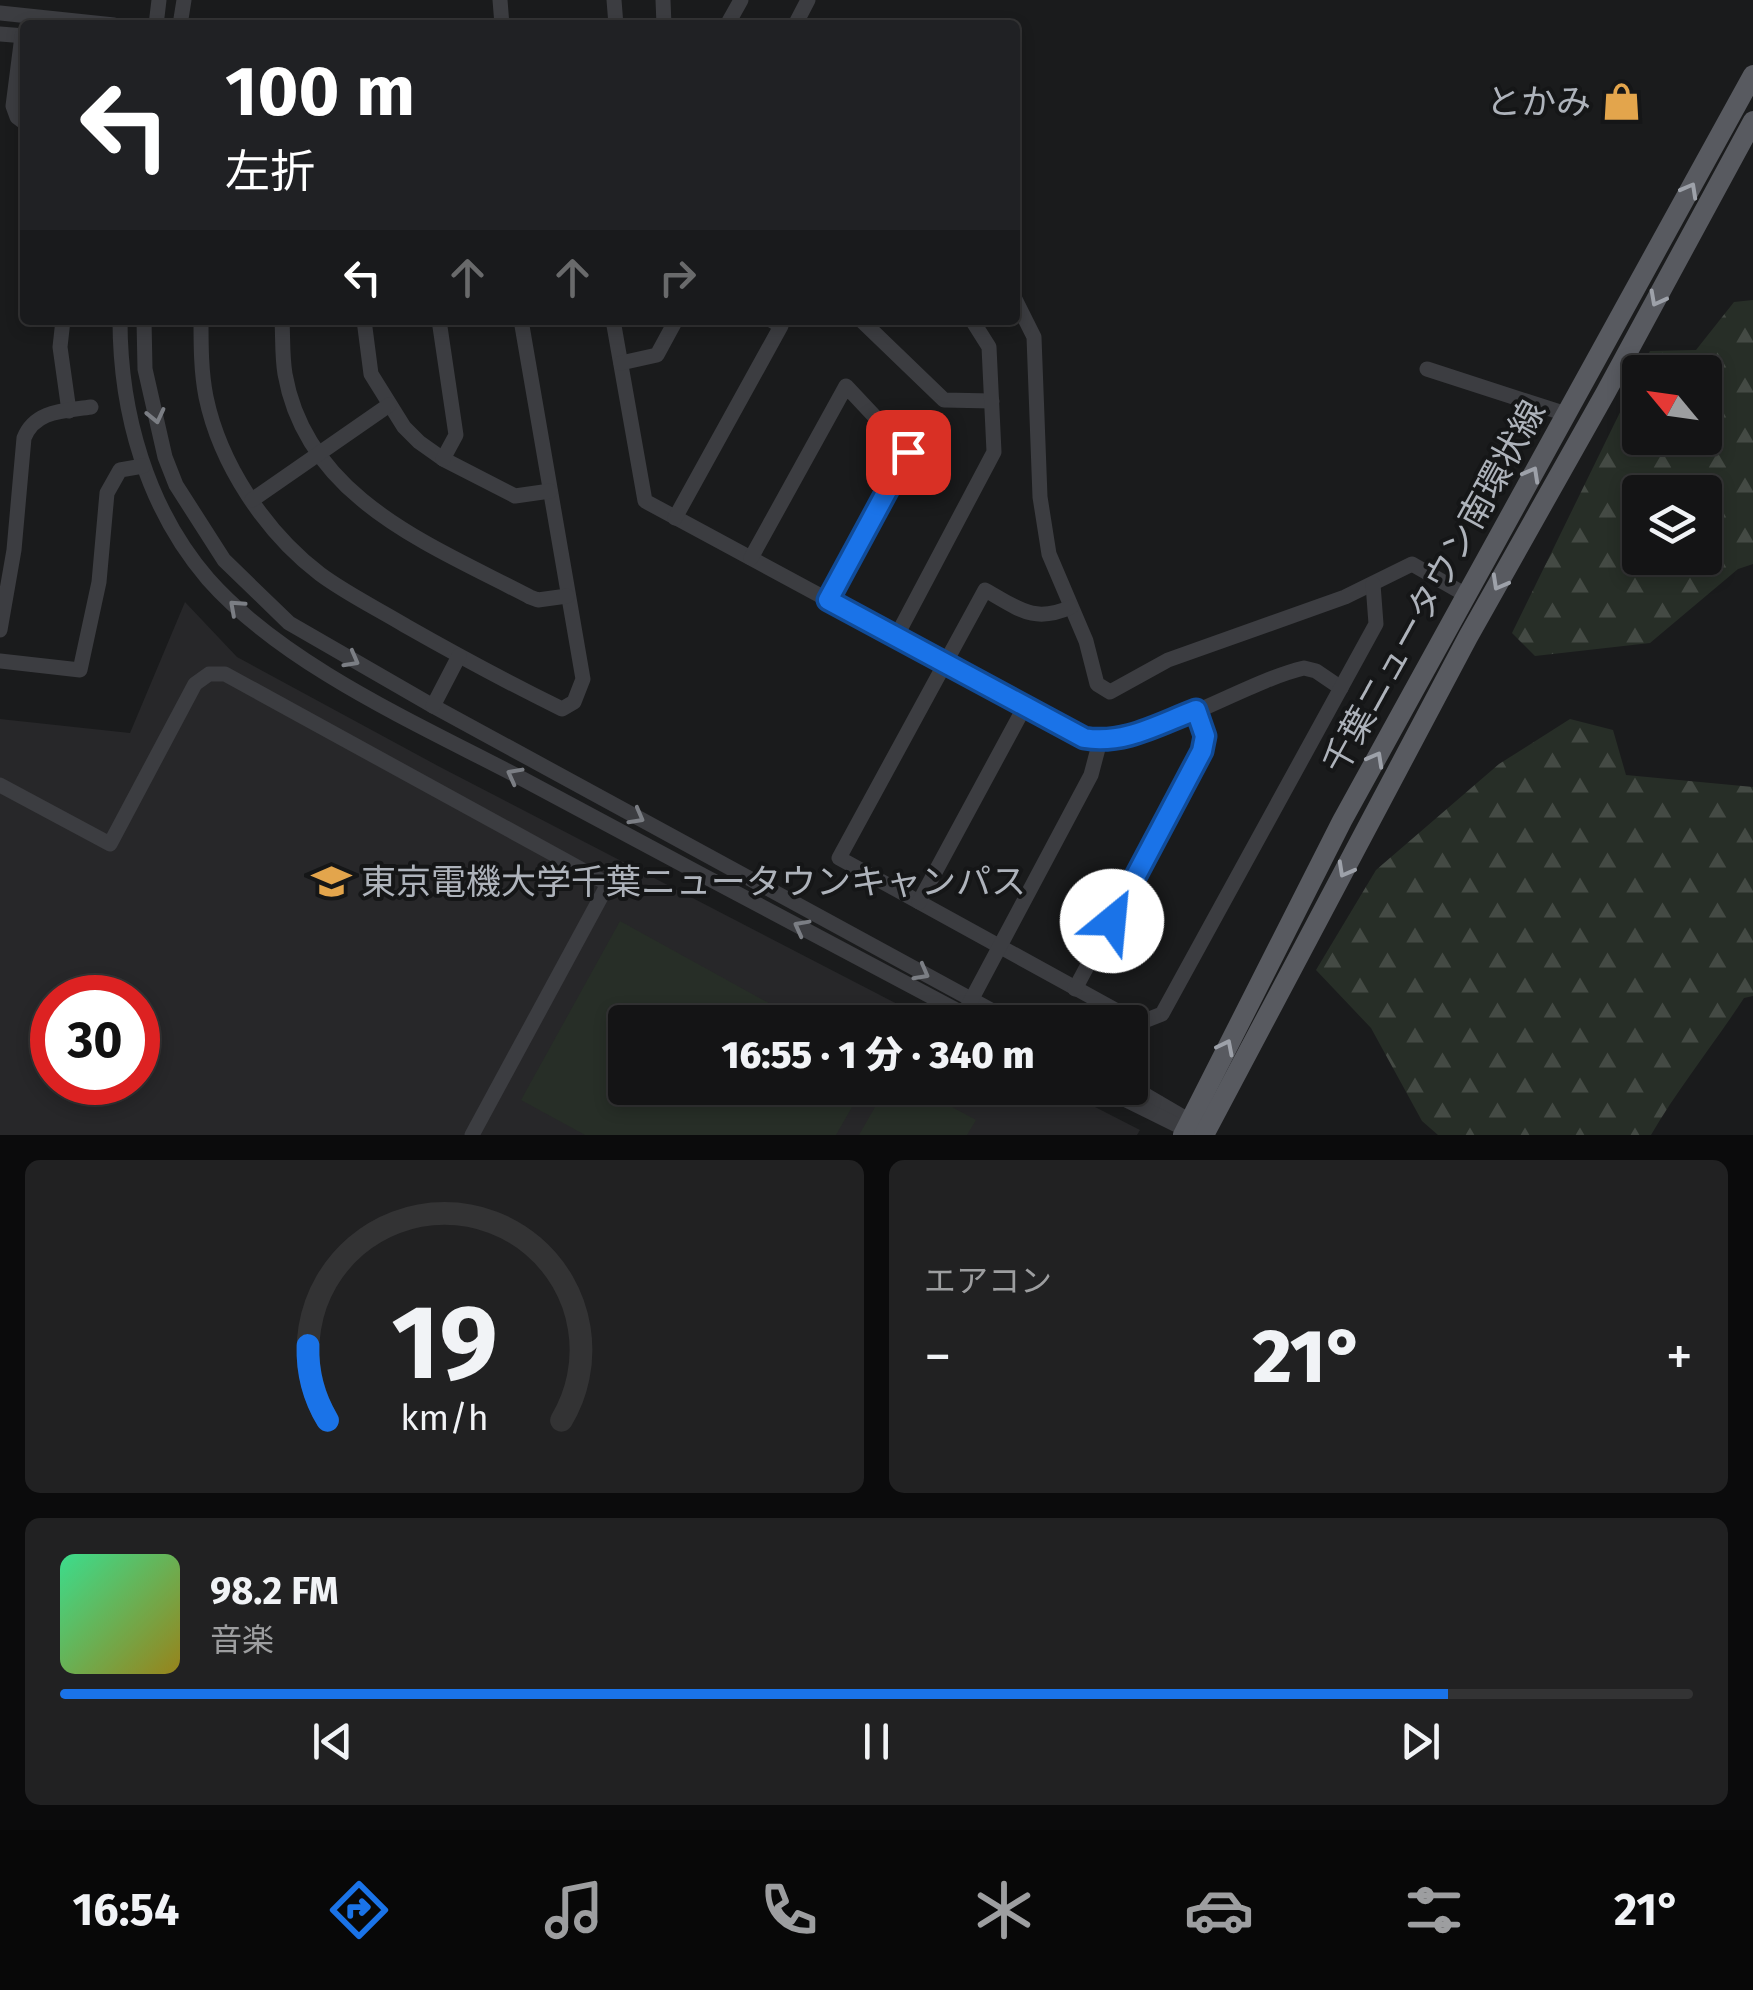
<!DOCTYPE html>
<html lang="ja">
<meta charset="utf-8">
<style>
body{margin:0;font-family:"Fira Sans","Noto Sans JP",sans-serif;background:#212122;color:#f1f3f6;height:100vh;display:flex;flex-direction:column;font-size:38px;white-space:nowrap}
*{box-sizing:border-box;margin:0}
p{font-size:32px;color:#9d9ea0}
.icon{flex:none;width:55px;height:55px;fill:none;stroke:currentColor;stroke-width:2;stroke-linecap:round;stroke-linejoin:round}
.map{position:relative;height:1135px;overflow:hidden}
.details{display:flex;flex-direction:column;gap:25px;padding:25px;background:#0b0b0c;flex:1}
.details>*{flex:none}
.banner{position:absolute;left:20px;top:20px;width:1000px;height:305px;border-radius:10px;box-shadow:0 5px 15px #0003,0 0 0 2px #333334;background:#202124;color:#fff;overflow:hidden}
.needle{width:65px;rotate:299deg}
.buttons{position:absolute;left:1622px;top:355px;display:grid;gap:20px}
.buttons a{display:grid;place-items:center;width:100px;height:100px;border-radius:10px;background:#141415;box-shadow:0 5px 15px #0003,0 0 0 2px #333334;font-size:50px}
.speed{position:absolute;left:30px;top:975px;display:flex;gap:20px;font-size:50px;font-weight:700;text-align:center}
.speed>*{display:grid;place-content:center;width:130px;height:130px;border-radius:50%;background:#141415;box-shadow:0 5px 15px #0003,0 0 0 2px #333334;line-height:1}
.speed .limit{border:15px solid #d22;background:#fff;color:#111}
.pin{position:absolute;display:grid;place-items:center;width:85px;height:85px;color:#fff;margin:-42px;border-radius:20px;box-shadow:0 5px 15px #0006}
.me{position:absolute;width:110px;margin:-55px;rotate:28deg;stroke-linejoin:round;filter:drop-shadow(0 0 8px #0008)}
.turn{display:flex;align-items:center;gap:35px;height:210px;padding:0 40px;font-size:45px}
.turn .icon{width:130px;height:130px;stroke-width:2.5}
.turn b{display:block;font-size:70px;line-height:85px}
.lanes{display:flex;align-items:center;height:95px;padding:0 40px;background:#0003;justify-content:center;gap:50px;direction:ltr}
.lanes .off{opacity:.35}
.big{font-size:75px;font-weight:800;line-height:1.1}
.details .tile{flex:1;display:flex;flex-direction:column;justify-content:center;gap:15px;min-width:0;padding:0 35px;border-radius:15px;background:#212122}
.details .dial{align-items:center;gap:0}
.dial svg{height:260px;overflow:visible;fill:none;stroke:#333334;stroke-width:7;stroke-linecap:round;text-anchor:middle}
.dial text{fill:#f1f3f6;stroke:none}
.song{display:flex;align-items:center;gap:30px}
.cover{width:120px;height:120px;border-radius:15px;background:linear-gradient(135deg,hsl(150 70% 55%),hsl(50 70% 35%))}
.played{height:10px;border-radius:5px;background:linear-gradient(90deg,#1a73e8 85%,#333334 85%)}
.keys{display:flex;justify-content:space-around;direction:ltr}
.heat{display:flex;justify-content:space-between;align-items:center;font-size:55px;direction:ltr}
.details .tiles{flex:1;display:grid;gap:25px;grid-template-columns:1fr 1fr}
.tile:last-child{grid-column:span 2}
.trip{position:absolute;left:608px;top:1005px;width:540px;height:100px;border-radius:10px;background:#141415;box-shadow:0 5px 15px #0003,0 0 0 2px #333334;font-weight:800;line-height:100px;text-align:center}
.tabs{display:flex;height:160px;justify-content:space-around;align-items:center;background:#080808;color:#9d9ea0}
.tabs .icon{width:70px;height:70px}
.tabs .on{color:#1a73e8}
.tabs b{font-size:45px;color:#f1f3f6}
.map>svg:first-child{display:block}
.built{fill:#272729;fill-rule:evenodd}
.grass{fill:#272e27}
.forest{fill:url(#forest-firs);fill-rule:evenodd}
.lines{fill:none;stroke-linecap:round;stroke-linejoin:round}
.minor{stroke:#3c3d41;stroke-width:15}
.major{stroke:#585a60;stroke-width:20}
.oneway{stroke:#9da1a9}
.oneway2{stroke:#7b7e84}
.route-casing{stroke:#114b97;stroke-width:25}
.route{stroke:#1a73e8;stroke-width:18}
.labels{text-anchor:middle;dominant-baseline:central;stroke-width:8;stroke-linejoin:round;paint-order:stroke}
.poi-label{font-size:35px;fill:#aeb3bb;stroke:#151617;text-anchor:end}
.street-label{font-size:35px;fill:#aeb3bb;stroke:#151617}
</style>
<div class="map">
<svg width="1753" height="1135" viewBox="0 0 1753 1135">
<defs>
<pattern id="forest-firs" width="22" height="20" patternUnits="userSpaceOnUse" patternTransform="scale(2.5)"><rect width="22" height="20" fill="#272e27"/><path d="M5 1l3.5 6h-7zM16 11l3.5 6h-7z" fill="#444a44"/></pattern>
</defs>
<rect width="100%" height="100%" fill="#1a1b1c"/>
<path class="built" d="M 185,602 L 237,657 L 440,767 L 932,1022 L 625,1022 L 625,1088 L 1058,1088 L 1140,1130 L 1137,1135 L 0,1135 L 0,719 L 130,733 ZM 52,998 L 138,998 L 138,1082 L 52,1082 Z"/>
<g class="grass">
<path d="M 620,921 L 803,1022 L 625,1022 L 625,1088 L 863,1088 L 836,1135 L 585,1135 L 521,1100 Z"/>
<path d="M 886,1088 L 917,1088 L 976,1120 L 967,1135 L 859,1135 Z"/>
</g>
<g class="forest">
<path d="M 1753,300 L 1753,564 L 1738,569 L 1650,643 L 1535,656 L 1512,633 L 1650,351 L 1696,350 L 1734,302 ZM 1640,372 L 1705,372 L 1705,438 L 1640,438 ZM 1640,492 L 1705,492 L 1705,558 L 1640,558 Z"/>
<path d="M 1570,719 L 1613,730 L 1626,775 L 1753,787 L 1753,996 L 1744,998 C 1714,1044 1679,1087 1651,1135 L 1438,1135 L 1422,1121 L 1371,1028 L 1316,970 L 1376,870 L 1499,764 Z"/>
</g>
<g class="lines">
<g class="minor">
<path d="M 500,0 L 502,25"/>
<path d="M 614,0 L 616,25"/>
<path d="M 663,0 L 664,25"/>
<path d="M 0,13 L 114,25"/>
<path d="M 156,25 L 159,0"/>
<path d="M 180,25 L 184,0"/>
<path d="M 727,25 L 741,0"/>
<path d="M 795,25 L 808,0"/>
<path d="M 0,34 L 25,36"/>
<path d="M 22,36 L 13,106 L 17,117 L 25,123"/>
<path d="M 1015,299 L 1034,337 L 1040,497 L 1049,554 L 1086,641 L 1097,684 L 1110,692 L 1168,660 L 1345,597 L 1412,564 L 1466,595"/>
<path d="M 63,320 L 60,347 L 69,411"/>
<path d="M 120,320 C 120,413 147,508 208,579 C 284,665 418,724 519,777 C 672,859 826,941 979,1022"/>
<path d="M 144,320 L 145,369 L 165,457 L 176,485 L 224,560 L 289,623 L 433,706 L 1013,1022"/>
<path d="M 201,320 C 201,345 201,372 206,397 C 220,464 265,532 320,574 C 347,594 378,609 406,626 C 457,655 509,683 562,709 L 574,702 L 583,679 L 521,320"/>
<path d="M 282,320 C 283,338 282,356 285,374 C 307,499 431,545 530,597 L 538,600 L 567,596"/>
<path d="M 364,320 L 371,374 L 404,427 L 419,442 L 443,459 L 515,496 L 550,491"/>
<path d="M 439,320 L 456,435 L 443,459"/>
<path d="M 613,320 L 645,501 L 1084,738 C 1146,749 1240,683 1304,668 L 1316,671 L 1341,688"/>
<path d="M 861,320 L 944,400 L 992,401"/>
<path d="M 621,363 L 657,355 L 676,320"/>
<path d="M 1427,369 L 1566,414"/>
<path d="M 252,500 L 389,405"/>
<path d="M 675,518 L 781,326 L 771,320"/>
<path d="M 751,558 L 846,386 L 908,452 L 828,600"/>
<path d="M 1071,607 C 1033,624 1018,608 985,590 L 839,858 L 1139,1023 L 1162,1014 L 1376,624 L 1373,584"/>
<path d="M 0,630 L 14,550 L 24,438 C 35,410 64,411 91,407"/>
<path d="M 896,637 L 994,452 L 989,347 L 972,320"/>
<path d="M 0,661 L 80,670 L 99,582 L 107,493 L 120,470 L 143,466"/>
<path d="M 433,706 L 459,656"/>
<path d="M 0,785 L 110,844 L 195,684 L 209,674 L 225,674 L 608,884 L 472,1135"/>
<path d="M 919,902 L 1025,706"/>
<path d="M 1075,989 L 1202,751 L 1205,736 L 1196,710"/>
<path d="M 968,1006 L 1091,775 L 1100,741"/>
<path d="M 1130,1086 L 1195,1124"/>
<path d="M 1102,1088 L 1191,1132"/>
</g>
<g class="major">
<path d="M 1183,1135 L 1342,821 L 1753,75"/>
<path d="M 1204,1135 L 1468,637 L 1606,392 L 1753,121"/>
</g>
</g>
<defs><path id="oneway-chevron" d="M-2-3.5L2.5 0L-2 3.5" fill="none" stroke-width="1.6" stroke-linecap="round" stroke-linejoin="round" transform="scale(2.5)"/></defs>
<g class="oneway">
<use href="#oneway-chevron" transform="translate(1690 190) rotate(-61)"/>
<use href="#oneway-chevron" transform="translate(1657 299) rotate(118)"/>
<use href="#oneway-chevron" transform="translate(1532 474) rotate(-61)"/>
<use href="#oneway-chevron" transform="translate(1499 583) rotate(119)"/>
<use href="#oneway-chevron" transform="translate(1376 759) rotate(-61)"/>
<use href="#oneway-chevron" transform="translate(1345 870) rotate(119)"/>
<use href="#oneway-chevron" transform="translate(1226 1047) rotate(-63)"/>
</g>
<g class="oneway2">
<use href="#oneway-chevron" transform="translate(156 416) rotate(77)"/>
<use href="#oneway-chevron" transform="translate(236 607) rotate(-138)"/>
<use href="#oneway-chevron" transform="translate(352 660) rotate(29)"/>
<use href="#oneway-chevron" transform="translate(514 775) rotate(-152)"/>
<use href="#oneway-chevron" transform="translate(637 817) rotate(29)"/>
<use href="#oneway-chevron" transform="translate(801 927) rotate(-152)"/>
<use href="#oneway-chevron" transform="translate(922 973) rotate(29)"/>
</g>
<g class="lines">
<defs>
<path id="route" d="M 908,452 L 828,600 L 1084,738 C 1124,745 1159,724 1196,710 L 1205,736 L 1202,751 L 1112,921"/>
</defs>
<use href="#route" class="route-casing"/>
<use href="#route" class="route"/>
</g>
<defs>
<symbol id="shop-bare" viewBox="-9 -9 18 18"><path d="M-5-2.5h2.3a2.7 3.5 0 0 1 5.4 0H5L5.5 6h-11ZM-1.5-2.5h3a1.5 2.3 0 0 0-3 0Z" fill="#e3a54c" stroke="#151617" stroke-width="2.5" paint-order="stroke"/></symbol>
<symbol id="university-bare" viewBox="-9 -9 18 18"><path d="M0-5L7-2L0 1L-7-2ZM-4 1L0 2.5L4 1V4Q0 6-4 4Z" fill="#e3a54c" stroke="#151617" stroke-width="2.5" paint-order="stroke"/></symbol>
</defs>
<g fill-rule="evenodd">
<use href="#shop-bare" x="1594" y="74" width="55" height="55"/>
<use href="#university-bare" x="304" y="854" width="55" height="55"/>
</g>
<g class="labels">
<g class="poi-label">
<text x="1591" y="102">とかみ</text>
<text x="361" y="882" text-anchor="start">東京電機大学千葉ニュータウンキャンパス</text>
</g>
<g class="street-label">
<text transform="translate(1434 587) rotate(-61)">千葉ニュータウン南環状線</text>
</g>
</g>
</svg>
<div class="buttons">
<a><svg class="needle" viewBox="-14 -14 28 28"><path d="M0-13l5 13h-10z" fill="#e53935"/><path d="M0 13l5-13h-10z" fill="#9d9ea0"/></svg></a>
<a><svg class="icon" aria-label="layers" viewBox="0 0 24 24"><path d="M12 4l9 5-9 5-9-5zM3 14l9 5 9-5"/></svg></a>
</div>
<div class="speed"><div class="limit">30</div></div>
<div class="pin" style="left:908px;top:452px;background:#d93025"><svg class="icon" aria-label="arrive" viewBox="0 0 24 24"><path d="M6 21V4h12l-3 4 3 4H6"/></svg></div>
<svg class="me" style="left:1112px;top:921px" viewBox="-20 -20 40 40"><circle r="19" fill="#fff"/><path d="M0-13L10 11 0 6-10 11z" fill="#1a73e8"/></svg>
<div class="trip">16:55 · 1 分 · 340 m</div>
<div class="banner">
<div class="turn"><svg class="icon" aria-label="left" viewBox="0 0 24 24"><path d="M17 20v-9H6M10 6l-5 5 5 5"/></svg><div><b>100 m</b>左折</div></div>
<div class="lanes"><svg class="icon" aria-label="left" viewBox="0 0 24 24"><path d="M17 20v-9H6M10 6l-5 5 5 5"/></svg><svg class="icon off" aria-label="ahead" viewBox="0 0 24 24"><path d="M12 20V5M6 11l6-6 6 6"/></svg><svg class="icon off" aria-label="ahead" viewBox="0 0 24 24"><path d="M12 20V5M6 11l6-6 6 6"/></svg><svg class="icon off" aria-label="right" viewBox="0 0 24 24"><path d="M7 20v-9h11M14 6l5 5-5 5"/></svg></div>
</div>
</div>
<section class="details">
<div class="tiles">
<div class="tile dial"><svg viewBox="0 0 100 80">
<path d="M14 69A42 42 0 1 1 86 69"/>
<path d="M14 69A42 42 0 0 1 8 46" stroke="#1a73e8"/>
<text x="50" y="56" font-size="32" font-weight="700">19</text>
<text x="50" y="72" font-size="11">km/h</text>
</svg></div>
<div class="tile"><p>エアコン</p>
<div class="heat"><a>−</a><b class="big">21°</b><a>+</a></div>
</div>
<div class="tile">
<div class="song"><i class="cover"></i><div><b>98.2 FM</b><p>音楽</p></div></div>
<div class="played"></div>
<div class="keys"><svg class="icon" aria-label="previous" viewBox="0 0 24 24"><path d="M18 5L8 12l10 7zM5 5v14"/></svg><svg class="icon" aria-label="pause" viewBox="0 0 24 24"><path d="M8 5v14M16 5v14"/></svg><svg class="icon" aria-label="next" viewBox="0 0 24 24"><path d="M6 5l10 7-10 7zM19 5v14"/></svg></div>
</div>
</div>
</section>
<nav class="tabs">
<b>16:54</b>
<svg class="icon on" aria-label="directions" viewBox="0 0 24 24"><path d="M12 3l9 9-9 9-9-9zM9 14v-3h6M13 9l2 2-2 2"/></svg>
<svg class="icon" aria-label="music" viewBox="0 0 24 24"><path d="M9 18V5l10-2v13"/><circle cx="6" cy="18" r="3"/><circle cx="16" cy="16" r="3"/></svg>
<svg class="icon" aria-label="phone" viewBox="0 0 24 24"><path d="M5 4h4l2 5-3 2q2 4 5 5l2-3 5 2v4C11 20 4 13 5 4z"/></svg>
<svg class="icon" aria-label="climate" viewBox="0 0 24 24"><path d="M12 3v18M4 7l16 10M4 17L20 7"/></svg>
<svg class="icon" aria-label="car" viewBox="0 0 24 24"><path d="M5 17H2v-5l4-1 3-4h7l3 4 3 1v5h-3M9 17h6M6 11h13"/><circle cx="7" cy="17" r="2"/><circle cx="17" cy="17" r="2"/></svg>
<svg class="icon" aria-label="filters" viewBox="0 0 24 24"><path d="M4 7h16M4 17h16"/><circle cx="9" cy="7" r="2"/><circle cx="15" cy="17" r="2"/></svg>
<b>21°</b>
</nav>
